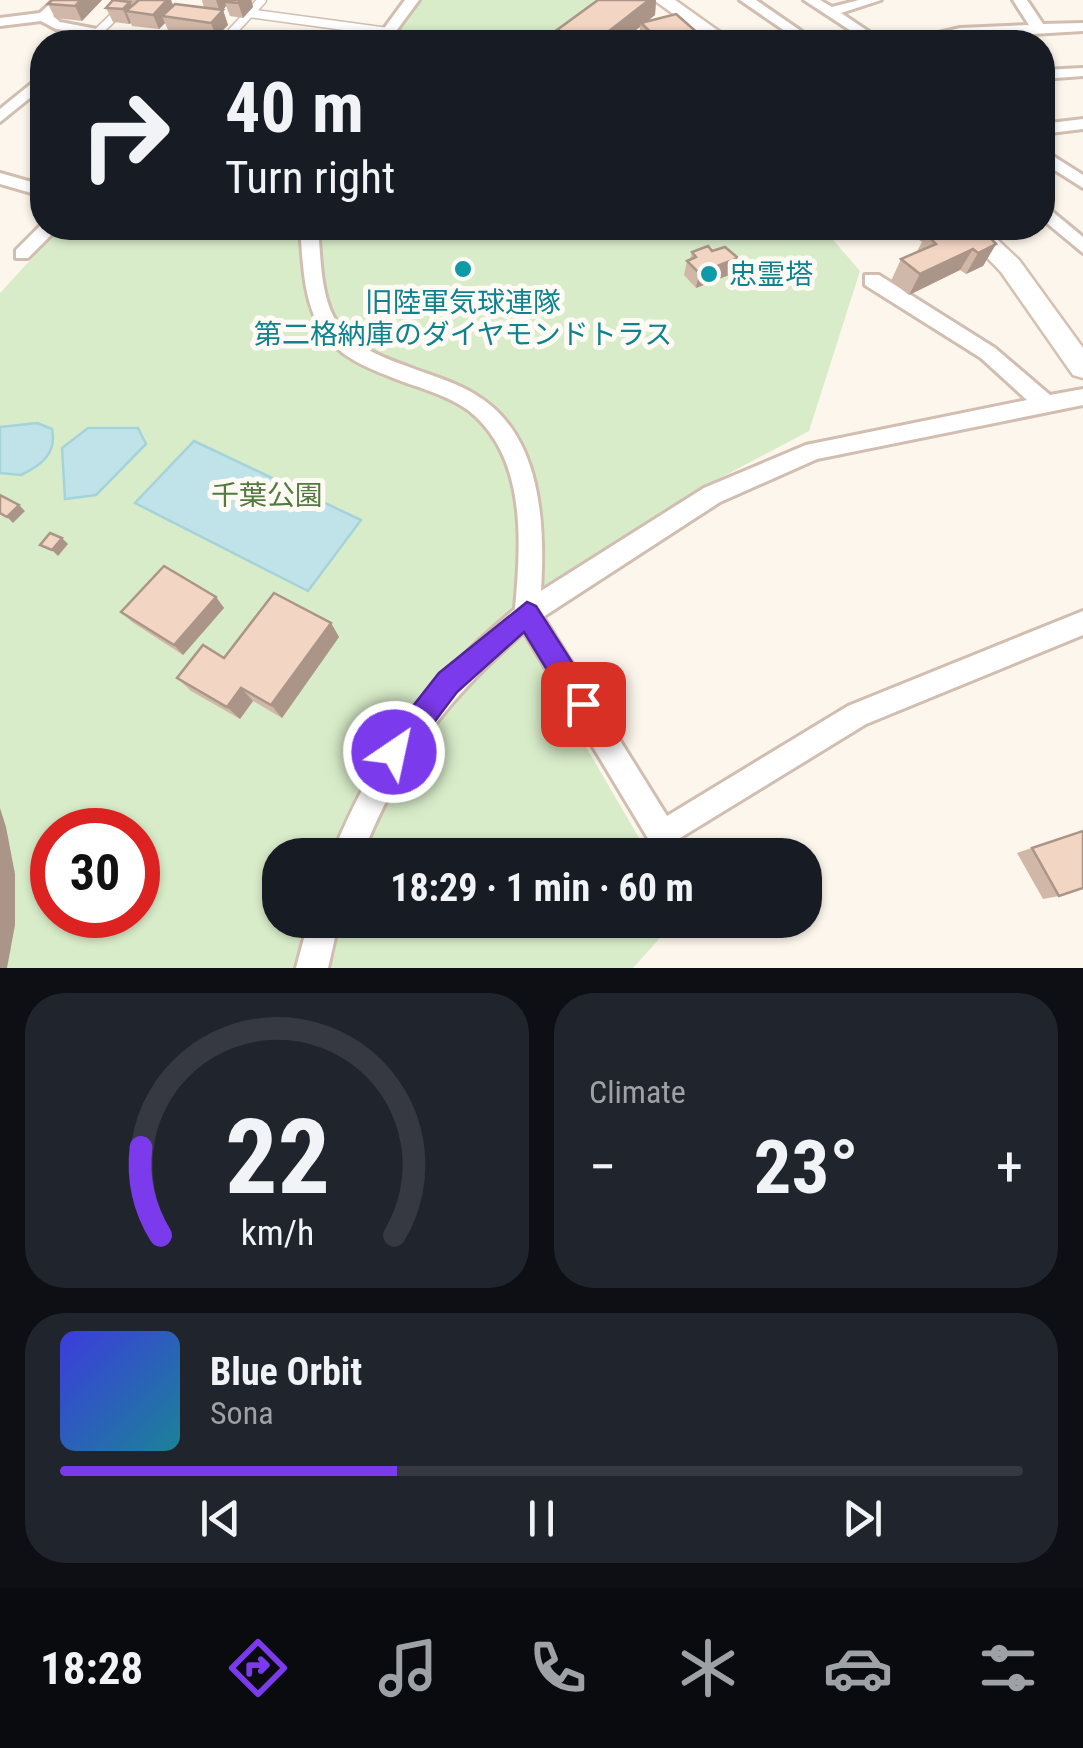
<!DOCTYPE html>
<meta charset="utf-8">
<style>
body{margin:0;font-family:"Roboto Condensed","Noto Sans JP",sans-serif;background:#20242c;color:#f1f3f6;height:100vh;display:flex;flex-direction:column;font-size:38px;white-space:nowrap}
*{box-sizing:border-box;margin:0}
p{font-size:32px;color:#9ea1a6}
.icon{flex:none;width:55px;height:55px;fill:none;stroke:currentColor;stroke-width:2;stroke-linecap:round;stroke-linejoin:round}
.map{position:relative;height:968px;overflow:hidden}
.drawer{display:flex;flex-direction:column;gap:25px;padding:25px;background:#0d0f14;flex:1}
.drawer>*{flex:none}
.hud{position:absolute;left:30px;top:30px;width:1025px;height:210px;border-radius:40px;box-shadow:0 2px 8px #0004;background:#171b24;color:#f1f3f6;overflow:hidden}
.speed{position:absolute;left:30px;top:808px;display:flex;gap:20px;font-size:50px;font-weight:700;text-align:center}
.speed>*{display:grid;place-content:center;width:130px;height:130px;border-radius:50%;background:#171b24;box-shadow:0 2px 8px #0004;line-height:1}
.speed .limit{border:15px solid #d22;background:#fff;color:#111}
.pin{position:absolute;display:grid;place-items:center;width:85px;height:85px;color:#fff;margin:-42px;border-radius:20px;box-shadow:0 5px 15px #0006}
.me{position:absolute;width:110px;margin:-55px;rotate:34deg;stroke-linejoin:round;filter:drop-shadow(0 0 8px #0008)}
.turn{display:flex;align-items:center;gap:35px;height:210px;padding:0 30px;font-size:45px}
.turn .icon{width:130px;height:130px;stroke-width:2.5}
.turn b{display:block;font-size:70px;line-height:85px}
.big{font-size:75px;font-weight:700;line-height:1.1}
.drawer .widget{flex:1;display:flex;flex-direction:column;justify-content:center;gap:15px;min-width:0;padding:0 35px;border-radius:40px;background:#20242c}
.drawer .dial{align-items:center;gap:0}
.dial svg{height:260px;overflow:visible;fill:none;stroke:#363941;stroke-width:7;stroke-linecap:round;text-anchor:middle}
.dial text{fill:#f1f3f6;stroke:none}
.song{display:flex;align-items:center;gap:30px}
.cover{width:120px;height:120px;border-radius:15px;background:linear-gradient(135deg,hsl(240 70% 55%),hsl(190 70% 35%))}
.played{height:10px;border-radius:5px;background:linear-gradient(90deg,#7c3aed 35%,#363941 35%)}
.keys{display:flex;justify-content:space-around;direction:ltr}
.heat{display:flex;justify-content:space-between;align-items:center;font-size:55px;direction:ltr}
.drawer .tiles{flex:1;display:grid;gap:25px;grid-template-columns:1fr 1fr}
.widget:last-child{grid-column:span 2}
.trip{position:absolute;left:262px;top:838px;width:560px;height:100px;border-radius:40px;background:#171b24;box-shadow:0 2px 8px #0004;font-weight:700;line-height:100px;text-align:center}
.menu{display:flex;height:160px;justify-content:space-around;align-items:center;background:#090b0e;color:#9ea1a6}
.menu .icon{width:70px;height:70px}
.menu .on{color:#7c3aed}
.menu b{font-size:45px;color:#f1f3f6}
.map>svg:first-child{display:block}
.green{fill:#d8ecc9;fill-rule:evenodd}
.water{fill:#bfe3e8;stroke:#a5d3da;stroke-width:2.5}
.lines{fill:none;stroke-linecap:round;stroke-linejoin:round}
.lane-casing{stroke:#d1beb0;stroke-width:11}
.street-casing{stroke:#d1beb0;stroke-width:6}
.secondary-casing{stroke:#d6c0b0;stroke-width:5}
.lane{stroke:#fff;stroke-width:8}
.street{fill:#fff;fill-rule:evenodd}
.secondary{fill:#fff;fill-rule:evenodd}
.wall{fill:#d1b7a8;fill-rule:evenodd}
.shaded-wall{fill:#aa9588}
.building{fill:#f3d5c3;stroke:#aa9588;stroke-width:2.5}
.route{fill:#7c3aed;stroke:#51269a;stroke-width:2.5}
.culture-dot{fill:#0f9aa8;stroke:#fffaf3;stroke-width:4}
.labels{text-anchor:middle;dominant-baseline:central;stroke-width:10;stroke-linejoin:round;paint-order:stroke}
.culture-label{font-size:28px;fill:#0d838f;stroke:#fffaf3;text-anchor:start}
.park-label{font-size:28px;fill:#537a41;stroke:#fffaf3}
</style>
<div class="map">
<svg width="1083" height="968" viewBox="0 0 1083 968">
<rect width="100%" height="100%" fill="#fdf6ec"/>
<g class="green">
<path d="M 421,0 L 617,0 L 560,42 L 390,42 Z"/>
<path d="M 60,228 L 823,228 L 860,271 L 809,431 L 694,492 L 517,604 L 583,742 L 649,855 L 280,855 L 280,920 L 676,920 L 633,968 L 0,968 L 0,293 ZM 52,830 L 138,830 L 138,915 L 52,915 Z"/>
</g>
<g class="water">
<path d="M 37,423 L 52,429 C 57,453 42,465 21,475 L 0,473 L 0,427 Z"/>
<path d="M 88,428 L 138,428 L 146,444 L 96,495 L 65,499 L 62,448 Z"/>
<path d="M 194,441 L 361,520 L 308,591 L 135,503 Z"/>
</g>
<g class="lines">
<defs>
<g id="lane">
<path d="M 249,13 L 388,32"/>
<path d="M 232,32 L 262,0"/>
<path d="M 97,33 L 131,0"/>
</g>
<g id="street">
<path d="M 54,0 L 69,0 L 53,16 L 60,22 L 102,30 L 102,36 L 56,29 L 41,21 L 0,26 L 0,18 L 40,13 Z"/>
<path d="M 405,0 L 419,0 L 388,42 L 374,42 Z"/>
<path d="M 740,0 L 756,0 L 817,42 L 801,42 Z"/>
<path d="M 804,0 L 820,0 L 832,7 L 859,0 L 881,0 L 841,13 L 884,42 L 868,42 Z"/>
<path d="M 1013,0 L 1027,0 L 1043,24 L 1083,23 L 1083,31 L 900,42 L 960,28 L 1029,25 Z"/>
<path d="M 1083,68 L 1083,76 L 1042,79 L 1042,70 Z"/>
<path d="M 42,75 L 42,88 L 0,122 L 0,109 Z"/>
<path d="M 1083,119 L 1083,129 L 1042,134 L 1042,124 Z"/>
<path d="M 1042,149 L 1083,175 L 1083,188 L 1042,162 Z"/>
<path d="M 0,173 L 42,185 L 42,196 L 0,184 Z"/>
<path d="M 1042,203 L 1083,237 L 1083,253 L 1042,219 Z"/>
<path d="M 42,224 L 42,228 L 58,228 L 28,258 L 16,258 L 16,250 Z"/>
<path d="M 300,228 L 318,228 C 321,258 320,298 338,324 C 354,347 384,358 409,367 C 432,376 459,383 479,397 C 542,437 545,525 541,591 L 704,488 L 806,445 L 1027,400 L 981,358 L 865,285 L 865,275 L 879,275 L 995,348 L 1050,395 L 1083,389 L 1083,405 L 817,459 L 720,502 L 543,617 L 667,816 L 848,706 L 1083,611 L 1083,635 L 866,724 L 662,849 L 652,845 L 524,632 C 448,698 399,761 362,855 L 332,855 C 378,744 423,686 515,609 C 521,542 527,456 468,410 C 446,394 415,387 391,377 C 365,367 337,355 322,331 C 303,301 303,262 300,228 Z"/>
<path d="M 309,920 L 339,920 L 328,968 L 296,968 Z"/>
</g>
<g id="secondary">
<path d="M 654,0 L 675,0 L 734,42 L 712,42 Z"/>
<path d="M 959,228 L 985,228 L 1019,260 L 1083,348 L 1083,378 L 1073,375 L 1001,272 Z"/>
</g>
</defs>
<use href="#lane" class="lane-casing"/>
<use href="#street" class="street-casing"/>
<use href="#secondary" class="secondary-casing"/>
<use href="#lane" class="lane"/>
<use href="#street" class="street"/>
<use href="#secondary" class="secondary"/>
</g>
<g class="wall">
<path d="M 52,0 L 102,0 L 82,21 L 55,18 L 48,4 Z"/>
<path d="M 122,0 L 171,0 L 173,5 L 204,8 L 202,0 L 253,0 L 252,1 L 253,7 L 243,18 L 230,16 L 226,6 L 223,10 L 228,25 L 216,37 L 168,30 L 165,23 L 159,29 L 132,26 L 131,23 L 129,24 L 113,22 L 106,8 Z"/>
<path d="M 598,0 L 656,0 L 655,15 L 647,22 L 708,42 L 557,42 L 557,30 ZM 640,27 L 639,42 L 627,37 Z"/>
<path d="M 910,228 L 981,228 L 996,244 L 983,266 L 966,274 L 960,270 L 909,295 L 891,281 L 901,259 L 916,253 L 922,242 L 912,235 L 915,229 Z"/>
<path d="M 692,252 L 734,273 L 696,288 L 684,275 L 687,261 L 690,260 Z"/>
<path d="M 216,597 L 224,608 L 183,655 L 132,622 L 121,612 Z"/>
<path d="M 331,623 L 339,637 L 282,718 L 253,701 L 240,719 L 191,691 L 177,678 L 224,658 Z"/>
<path d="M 1083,830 L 1059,896 L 1043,899 L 1017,853 Z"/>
</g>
<g class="shaded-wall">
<path d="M 81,0 L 102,0 L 82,21 L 75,6 Z"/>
<path d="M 167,0 L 171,0 L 175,11 L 162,16 L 165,23 L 159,29 L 153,15 Z"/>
<path d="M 216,0 L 228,0 L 225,2 L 226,6 L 221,13 L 223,10 L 228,25 L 216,37 L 211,23 L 220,13 Z"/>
<path d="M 242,0 L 251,0 L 253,7 L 243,18 L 238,3 Z"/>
<path d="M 649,0 L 656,0 L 655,15 L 642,25 L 641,23 L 640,27 L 620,42 L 595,42 Z"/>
<path d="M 130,2 L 135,12 L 126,11 L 131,23 L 129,24 L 123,9 Z"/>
<path d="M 996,244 L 983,266 L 966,274 L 978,253 Z"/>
<path d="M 973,249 L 960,270 L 909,295 L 920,274 Z"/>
<path d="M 738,258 L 734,273 L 696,288 L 699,273 Z"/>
<path d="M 19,505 L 25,511 L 13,523 L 7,517 Z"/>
<path d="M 62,538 L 68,544 L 58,556 L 52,550 Z"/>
<path d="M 216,597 L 224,608 L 183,655 L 174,645 Z"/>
<path d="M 331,623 L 339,637 L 282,718 L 271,705 Z"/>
<path d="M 241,688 L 253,701 L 240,719 L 227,707 Z"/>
<path d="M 0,808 L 6,827 L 15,874 L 15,925 L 7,968 L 0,968 Z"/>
</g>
<g class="building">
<path d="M 52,0 L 81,0 L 75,6 L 48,4 Z"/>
<path d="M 113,0 L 130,2 L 123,9 L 106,8 Z"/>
<path d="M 139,0 L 167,0 L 153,15 L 126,11 Z"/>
<path d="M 226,0 L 242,0 L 238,3 L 225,2 Z"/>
<path d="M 598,0 L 649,0 L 595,42 L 590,42 L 557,30 Z"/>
<path d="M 175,4 L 223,10 L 211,23 L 162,16 Z"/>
<path d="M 676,14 L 708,42 L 661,42 L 641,23 Z"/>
<path d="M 633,36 L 639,42 L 606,42 Z"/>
<path d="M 942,228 L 981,228 L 996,244 L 978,253 L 973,249 L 920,274 L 901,259 L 936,244 L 926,234 Z"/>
<path d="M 708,246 L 712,251 L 725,247 L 738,258 L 699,273 L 687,261 L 696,257 L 692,252 Z"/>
<path d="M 0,495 L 19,505 L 7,517 L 0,513 Z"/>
<path d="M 50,533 L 62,538 L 52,550 L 40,545 Z"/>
<path d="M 164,566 L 216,597 L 174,645 L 121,612 Z"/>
<path d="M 274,593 L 331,623 L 271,705 L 241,688 L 227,707 L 177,678 L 203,645 L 224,658 Z"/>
<path d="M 1083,831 L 1083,888 L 1059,896 L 1032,848 Z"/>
</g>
<path class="route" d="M 527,602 L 536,606 L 593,695 L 597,704 L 593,714 L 583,718 L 574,714 L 524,632 L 457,692 L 404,762 L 394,766 L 384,762 L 380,752 L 384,743 L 439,673 Z"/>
<g class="culture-dot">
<circle cx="463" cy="269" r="10"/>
<circle cx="709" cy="274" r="10"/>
</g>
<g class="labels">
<g class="culture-label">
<text x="729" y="274">忠霊塔</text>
<text x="463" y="302" text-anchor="middle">旧陸軍気球連隊<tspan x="463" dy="32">第二格納庫のダイヤモンドトラス</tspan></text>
</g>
<g class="park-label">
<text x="267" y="495">千葉公園</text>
</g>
</g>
</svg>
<div class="speed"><div class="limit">30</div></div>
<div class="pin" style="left:583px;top:704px;background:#d93025"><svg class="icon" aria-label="arrive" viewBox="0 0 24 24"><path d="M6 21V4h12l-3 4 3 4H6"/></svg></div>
<svg class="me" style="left:394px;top:752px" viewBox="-20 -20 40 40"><circle r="17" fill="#7c3aed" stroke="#fff" stroke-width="3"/><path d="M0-11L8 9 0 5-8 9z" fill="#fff"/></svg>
<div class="trip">18:29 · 1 min · 60 m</div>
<div class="hud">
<div class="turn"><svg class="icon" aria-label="right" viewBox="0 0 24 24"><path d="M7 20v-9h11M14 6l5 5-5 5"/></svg><div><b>40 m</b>Turn right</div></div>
</div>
</div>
<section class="drawer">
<div class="tiles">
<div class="widget dial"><svg viewBox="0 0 100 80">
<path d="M14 69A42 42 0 1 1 86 69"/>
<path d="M14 69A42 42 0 0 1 8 42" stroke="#7c3aed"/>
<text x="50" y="56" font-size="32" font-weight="700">22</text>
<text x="50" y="72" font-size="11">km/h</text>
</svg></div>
<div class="widget"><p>Climate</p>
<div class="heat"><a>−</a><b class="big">23°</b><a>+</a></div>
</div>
<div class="widget">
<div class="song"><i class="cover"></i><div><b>Blue Orbit</b><p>Sona</p></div></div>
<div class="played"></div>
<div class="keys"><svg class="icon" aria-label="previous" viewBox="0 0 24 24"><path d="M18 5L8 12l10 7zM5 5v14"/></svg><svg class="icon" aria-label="pause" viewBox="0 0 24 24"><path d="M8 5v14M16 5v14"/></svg><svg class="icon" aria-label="next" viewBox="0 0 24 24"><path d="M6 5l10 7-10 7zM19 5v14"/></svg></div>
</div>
</div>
</section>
<nav class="menu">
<b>18:28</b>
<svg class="icon on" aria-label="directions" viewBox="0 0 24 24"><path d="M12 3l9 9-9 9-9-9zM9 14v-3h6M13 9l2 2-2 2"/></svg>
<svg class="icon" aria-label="music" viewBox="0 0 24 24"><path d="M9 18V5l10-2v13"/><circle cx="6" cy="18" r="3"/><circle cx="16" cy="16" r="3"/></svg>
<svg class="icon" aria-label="phone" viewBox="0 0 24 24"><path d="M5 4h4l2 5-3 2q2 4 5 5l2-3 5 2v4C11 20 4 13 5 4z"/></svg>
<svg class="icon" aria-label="climate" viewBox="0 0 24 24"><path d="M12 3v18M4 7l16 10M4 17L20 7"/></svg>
<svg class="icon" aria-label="car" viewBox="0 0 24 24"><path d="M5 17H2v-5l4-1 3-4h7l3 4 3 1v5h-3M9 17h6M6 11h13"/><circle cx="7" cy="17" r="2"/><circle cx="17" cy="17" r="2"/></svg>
<svg class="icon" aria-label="filters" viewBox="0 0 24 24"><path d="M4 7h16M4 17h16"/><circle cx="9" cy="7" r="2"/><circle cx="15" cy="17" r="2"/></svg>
</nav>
